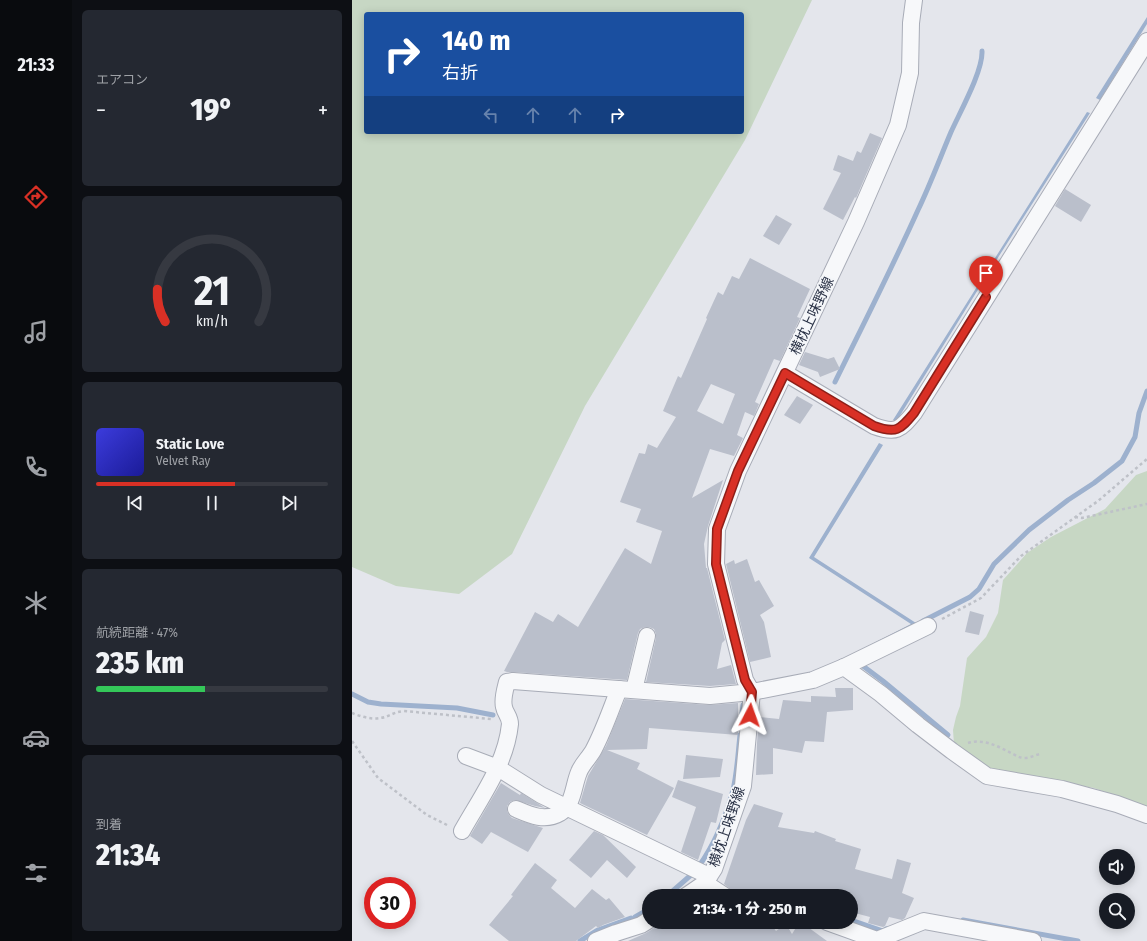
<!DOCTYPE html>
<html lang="ja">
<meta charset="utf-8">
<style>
body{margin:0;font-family:"Fira Sans Condensed","Noto Sans JP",sans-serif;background:#242831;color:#f1f3f6;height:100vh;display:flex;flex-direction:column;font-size:15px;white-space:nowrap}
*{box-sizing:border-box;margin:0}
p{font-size:13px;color:#9ea1a6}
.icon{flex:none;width:22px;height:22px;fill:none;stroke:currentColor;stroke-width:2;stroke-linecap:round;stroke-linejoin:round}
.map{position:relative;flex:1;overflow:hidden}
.side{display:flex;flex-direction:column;gap:10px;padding:10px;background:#0d0f14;width:280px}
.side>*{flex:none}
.hud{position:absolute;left:12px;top:12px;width:380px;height:122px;border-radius:4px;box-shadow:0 2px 10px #0003;background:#1a4fa0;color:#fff;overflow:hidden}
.fabs{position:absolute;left:747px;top:849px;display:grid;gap:8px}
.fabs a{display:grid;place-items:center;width:36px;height:36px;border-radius:50%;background:#171b24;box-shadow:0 2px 10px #0003;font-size:20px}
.speed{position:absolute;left:12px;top:877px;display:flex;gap:8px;font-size:20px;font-weight:700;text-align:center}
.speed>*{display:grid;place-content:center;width:52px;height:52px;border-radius:50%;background:#171b24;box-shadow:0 2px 10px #0003;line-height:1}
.speed .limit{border:6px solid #d22;background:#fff;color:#111}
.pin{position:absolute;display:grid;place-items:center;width:34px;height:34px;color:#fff;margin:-41px -17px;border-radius:50% 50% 50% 0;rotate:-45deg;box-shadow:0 0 4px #0007}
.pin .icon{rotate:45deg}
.me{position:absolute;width:44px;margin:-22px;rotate:4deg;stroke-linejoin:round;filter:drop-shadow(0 0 3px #0008)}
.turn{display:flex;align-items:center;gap:14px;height:84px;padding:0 12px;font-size:18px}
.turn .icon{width:52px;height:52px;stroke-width:2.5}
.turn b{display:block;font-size:28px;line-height:34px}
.lanes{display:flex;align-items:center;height:38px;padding:0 12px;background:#0003;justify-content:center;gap:20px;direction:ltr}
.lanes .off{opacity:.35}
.big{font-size:30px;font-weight:800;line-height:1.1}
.side .widget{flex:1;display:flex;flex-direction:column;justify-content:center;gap:6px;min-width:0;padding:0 14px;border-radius:6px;background:#242831}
.side .dial{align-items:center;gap:0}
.dial svg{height:104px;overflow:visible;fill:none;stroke:#363941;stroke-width:7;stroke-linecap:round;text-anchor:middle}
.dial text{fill:#f1f3f6;stroke:none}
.song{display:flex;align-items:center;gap:12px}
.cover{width:48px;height:48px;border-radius:6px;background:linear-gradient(135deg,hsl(240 70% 55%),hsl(240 70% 35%))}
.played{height:4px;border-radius:2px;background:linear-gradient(90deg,#d93025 60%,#363941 60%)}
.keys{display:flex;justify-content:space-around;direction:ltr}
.heat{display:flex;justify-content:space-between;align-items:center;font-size:22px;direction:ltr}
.charge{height:6px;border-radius:3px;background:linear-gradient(90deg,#34c759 47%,#363941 0)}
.trip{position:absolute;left:290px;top:889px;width:216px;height:40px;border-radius:20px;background:#171b24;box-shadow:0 2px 10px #0003;font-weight:800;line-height:40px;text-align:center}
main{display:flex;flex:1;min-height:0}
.tab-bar{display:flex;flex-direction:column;width:72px;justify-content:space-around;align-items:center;background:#090b0e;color:#9ea1a6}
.tab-bar .icon{width:28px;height:28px}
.tab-bar .on{color:#d93025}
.tab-bar b{font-size:18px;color:#f1f3f6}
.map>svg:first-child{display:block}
.green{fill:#c7d7c4;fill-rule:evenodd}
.water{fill:#9db1ce}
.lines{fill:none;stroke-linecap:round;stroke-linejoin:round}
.stream{stroke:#9db1ce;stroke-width:5}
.building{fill:#babfcb;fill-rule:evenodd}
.street-casing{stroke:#a8acb7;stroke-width:18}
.path{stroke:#bec1c8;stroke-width:2.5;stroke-dasharray:3 3;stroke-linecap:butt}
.street{stroke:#f7f8fa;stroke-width:16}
.route-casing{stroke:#8d1f18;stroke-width:10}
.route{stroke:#d93025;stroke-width:7}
.labels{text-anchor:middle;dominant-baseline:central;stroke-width:3.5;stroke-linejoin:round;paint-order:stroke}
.street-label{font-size:14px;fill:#2a3246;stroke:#f4f6f9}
</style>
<main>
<nav class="tab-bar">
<b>21:33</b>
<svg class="icon on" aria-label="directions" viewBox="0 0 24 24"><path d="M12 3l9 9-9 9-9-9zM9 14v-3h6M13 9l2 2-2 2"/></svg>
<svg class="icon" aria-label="music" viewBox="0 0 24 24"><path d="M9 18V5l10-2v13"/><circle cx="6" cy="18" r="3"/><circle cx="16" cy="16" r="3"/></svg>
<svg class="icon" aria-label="phone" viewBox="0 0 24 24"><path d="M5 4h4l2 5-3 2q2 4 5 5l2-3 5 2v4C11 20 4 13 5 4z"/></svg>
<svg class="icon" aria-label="climate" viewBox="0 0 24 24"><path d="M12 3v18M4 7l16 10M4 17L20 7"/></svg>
<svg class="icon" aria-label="car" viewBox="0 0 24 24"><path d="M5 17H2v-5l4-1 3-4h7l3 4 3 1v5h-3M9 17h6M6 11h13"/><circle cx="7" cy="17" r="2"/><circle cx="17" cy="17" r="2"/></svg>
<svg class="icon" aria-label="filters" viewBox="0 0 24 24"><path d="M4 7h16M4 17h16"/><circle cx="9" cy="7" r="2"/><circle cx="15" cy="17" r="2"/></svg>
</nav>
<section class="side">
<div class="widget"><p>エアコン</p>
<div class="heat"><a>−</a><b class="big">19°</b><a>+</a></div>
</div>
<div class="widget dial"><svg viewBox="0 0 100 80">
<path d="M14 69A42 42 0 1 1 86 69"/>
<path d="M14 69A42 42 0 0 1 8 44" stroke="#d93025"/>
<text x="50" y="56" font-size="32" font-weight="700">21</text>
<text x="50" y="72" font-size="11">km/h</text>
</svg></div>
<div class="widget">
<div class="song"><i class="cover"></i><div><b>Static Love</b><p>Velvet Ray</p></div></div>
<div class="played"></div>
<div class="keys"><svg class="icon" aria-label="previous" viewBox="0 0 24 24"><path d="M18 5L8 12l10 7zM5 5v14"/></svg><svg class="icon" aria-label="pause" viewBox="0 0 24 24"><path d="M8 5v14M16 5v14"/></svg><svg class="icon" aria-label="next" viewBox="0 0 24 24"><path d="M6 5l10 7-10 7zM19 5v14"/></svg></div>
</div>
<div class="widget"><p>航続距離 · 47%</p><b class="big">235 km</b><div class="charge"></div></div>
<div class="widget"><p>到着</p><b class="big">21:34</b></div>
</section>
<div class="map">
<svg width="795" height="941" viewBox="0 0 795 941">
<rect width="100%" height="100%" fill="#e4e6ec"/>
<g class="green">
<path d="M 0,0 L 460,0 L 393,140 L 233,406 L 160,554 L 107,594 L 44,586 L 0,567 ZM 14,14 L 390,14 L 390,132 L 14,132 Z"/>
<path d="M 795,471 L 795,807 L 742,788 L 637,769 L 602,744 L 601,730 L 604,717 L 608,706 L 615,658 L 634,637 L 646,613 L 651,580 L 675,553 L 699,537 L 753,509 L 784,475 Z"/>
</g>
<g class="water">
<path d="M 795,17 L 795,24 L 748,100 L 744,98 Z"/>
<path d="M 735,112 L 738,113 L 640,267 L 544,422 L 541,420 Z"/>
<path d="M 527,443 L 531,445 L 462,557 L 564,623 L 495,657 L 559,624 L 457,558 Z"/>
</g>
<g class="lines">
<g class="stream">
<path d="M 483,382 C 511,325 540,268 566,210 C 578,185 588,158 599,132 C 608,112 631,71 630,51"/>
<path d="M 571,621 L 618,597 L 627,589 L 642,564 L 677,530 L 716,500 L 742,483 L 770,461 L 783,437 L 787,413 L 795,391"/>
<path d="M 511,666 L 531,681 L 596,735"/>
<path d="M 0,694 L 16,702 L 29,704 L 105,708 L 141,715"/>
<path d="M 389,723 L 391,705"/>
<path d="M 347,866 C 362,845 374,816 381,790 C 385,773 386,753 388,735"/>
<path d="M 315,896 L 339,875"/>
<path d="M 283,917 L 297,909"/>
<path d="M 499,920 L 531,931 L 534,929"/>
<path d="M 611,920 L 726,941"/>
<path d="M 228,941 L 246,930 L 279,918"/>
</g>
</g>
<g class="building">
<path d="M 518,133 L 530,138 L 504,198 L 503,197 L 491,220 L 471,209 L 489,173 L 481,170 L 486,155 L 501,161 L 505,151 L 509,153 Z"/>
<path d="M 713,189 L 739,205 L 729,222 L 703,206 Z"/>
<path d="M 424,215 L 440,224 L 427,245 L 411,236 Z"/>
<path d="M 398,258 L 458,289 L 445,317 L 448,318 L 428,361 L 422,359 L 403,402 L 407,404 L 402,416 L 393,412 L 385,435 L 391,438 L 382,456 L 358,449 L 340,498 L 371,480 L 356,526 L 352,544 L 354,568 L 355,568 L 373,640 L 370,643 L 365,669 L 379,665 L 384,684 L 358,686 L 294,682 L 304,638 L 304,634 L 302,629 L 297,627 L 293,627 L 288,629 L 286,633 L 275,680 L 162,672 L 155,672 L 152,671 L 183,612 L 201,622 L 206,614 L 226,627 L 273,548 L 299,564 L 310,531 L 284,522 L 289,509 L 268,502 L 287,453 L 293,454 L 296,444 L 305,448 L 324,417 L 311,411 L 326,376 L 329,378 L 355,319 L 354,318 L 366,292 L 371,295 L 380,276 L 387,279 ZM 359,384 L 383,394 L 371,424 L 345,411 Z"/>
<path d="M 453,352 L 476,359 L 482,357 L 488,369 L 468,377 L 466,372 L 447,365 Z"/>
<path d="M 445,396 L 461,405 L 448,424 L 432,415 Z"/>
<path d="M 395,559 L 403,582 L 407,580 L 422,606 L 408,615 L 412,622 L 419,657 L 398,662 L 374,564 L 382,560 L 383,564 Z"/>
<path d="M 618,611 L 632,615 L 627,635 L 613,632 Z"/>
<path d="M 483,688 L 501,688 L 501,710 L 475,712 L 472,742 L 453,741 L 450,753 L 421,748 L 421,774 L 404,775 L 405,743 L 407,717 L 427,719 L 431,700 L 459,702 L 459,696 L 484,697 Z"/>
<path d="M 273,699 L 357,705 L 386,703 L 386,716 L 388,716 L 386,735 L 297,728 L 295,749 L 255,750 L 288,763 L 285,769 L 322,788 L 295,835 L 228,803 L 236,776 L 254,746 Z"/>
<path d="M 334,755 L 371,759 L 368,777 L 331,779 Z"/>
<path d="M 326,780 L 371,794 L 364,823 L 359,822 L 346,860 L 329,852 L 344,807 L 320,797 Z"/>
<path d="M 149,783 L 168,795 L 169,793 L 193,808 L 183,806 L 163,800 L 158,802 L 155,806 L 155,811 L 157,815 L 160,818 L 191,828 L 176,852 L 139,832 L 130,844 L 118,836 Z"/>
<path d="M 402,804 L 431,813 L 426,827 L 462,833 L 463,831 L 484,839 L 483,841 L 509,849 L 503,869 L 540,879 L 545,859 L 559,863 L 550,893 L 562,898 L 553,918 L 550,920 L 537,917 L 533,926 L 531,927 L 516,923 L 518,917 L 499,912 L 499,896 L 463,896 L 444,891 L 441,896 L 416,889 L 413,896 L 382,896 L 381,891 L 372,884 L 394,820 Z"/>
<path d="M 242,831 L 251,835 L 284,867 L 275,878 L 255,860 L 239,878 L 217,860 Z"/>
<path d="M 183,863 L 205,880 L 199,888 L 223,908 L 240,889 L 254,900 L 257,898 L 273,917 L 251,925 L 246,928 L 244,926 L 224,941 L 157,941 L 137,925 L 161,896 L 159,895 Z"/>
<path d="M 312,922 L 406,922 L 410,927 L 417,922 L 424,931 L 434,924 L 440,934 L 445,926 L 450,928 L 453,925 L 475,941 L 276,941 L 294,933 Z"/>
</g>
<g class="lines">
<defs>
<g id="street">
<path d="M 433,373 L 522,426 C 544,434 548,430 562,413 L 795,41"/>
<path d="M 492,667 L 529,694 L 566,725 L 600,751 L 635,776 L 710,789 L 765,804 L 795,815"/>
<path d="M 282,690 L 295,636"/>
<path d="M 114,756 L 146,768 L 189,795 L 357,876"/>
<path d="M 164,809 C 178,815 193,822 208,813 C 222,804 221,786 227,772 C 230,764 238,757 242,749 C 252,730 259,709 267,689"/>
<path d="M 110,831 C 129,797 154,764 158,724 C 158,717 153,713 152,707 C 150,699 153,690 155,682 L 161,681 L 358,696 L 400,692 L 461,680 L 492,667 L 576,626"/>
<path d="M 353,883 L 373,896"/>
<path d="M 334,896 L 353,883 L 362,869 L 391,786 L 400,692 L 393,680 L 364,564 L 365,529 L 386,471 L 504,222 L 546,125 L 558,73 L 559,23 L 562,0"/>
<path d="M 475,922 L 525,940 L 572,921 L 681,941"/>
<path d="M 244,941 L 264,933 L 289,925 L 297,920"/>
</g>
</defs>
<use href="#street" class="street-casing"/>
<g class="path">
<path d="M 723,517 L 730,518 L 795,504"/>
<path d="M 590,619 L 629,598 L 669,556 L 746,501 L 795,459"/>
<path d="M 0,713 C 7,716 20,720 28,718 C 37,717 41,712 52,711 L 139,719"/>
<path d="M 0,741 L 26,778 L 75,815 L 95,825"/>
<path d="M 616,743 C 632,738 647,747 661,754 C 665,756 668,758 673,758 C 678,758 683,755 688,754"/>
</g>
<use href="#street" class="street"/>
</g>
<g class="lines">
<defs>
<path id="route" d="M 398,715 L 400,692 L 393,680 L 364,564 L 365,529 L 386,471 L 433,373 L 522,426 C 544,434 548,430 562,413 L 634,297"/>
</defs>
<use href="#route" class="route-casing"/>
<use href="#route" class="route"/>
</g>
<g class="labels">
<g class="street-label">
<text transform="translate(460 316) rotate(-65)">横枕上味野線</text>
<text transform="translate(375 827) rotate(-71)">横枕上味野線</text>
</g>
</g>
</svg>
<div class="fabs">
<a><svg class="icon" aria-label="sound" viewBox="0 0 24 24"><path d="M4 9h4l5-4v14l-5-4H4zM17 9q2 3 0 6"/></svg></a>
<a><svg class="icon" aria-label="search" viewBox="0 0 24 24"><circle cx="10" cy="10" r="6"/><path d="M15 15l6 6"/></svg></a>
</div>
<div class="speed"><div class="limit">30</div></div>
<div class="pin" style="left:634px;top:297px;background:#d93025"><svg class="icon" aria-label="arrive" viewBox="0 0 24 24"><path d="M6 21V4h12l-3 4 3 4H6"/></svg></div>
<svg class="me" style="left:398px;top:715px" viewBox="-20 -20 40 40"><path d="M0-17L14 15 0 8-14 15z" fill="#d93025" stroke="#fff" stroke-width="4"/></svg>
<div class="trip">21:34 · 1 分 · 250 m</div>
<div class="hud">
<div class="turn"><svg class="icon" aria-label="right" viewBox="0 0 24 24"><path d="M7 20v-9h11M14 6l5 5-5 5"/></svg><div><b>140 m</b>右折</div></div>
<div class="lanes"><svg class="icon off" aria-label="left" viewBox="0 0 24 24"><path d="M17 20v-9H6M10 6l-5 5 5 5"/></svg><svg class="icon off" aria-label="ahead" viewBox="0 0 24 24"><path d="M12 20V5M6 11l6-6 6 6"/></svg><svg class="icon off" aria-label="ahead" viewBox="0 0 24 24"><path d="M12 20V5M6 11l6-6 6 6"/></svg><svg class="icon" aria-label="right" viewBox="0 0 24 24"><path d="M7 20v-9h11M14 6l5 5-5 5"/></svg></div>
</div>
</div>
</main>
